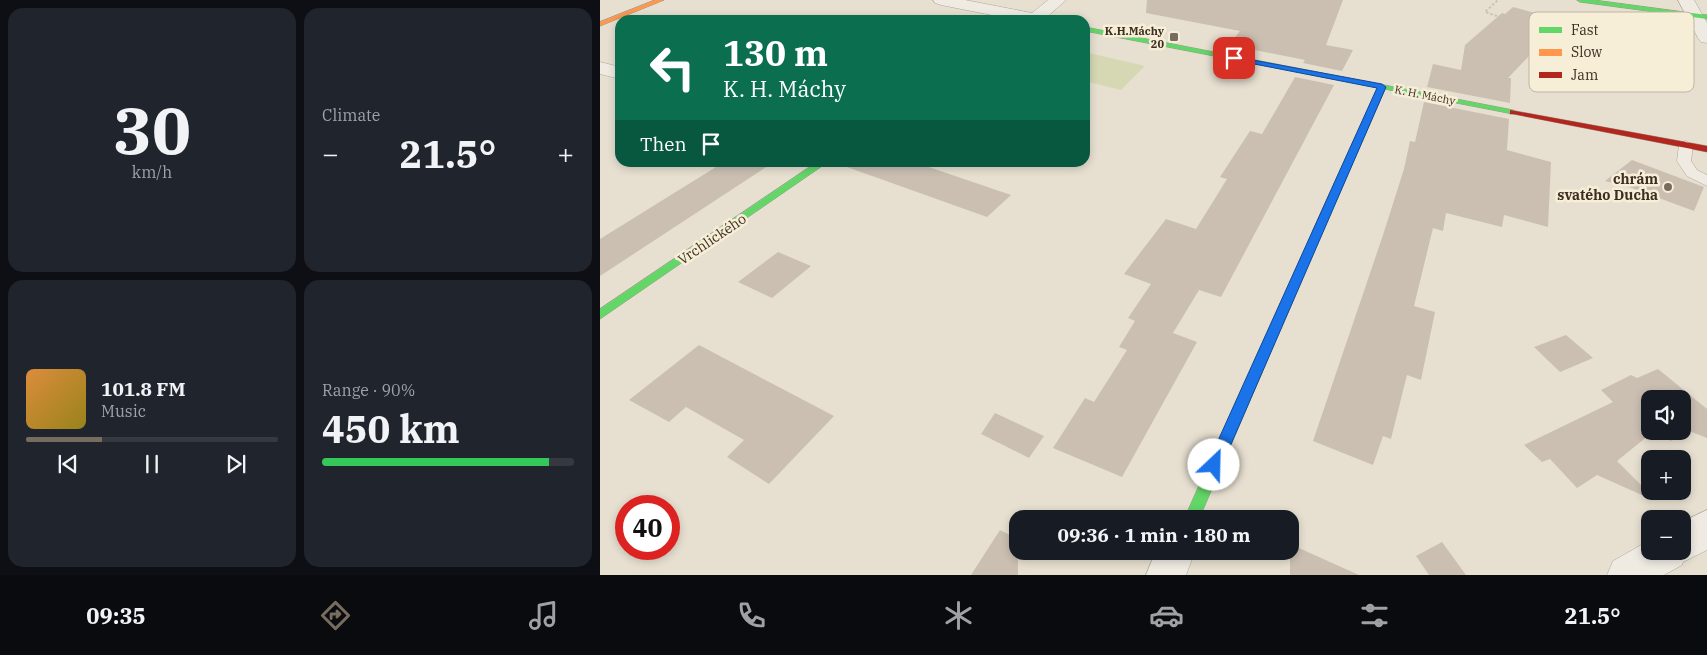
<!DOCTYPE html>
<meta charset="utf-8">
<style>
body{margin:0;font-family:"IBM Plex Serif",serif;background:#20242c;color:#f1f3f6;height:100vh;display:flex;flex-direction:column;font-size:19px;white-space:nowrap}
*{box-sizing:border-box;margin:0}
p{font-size:16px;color:#9ea1a6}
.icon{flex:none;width:28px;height:28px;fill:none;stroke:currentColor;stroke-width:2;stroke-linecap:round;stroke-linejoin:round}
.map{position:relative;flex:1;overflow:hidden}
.panel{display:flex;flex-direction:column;gap:8px;padding:8px;background:#0d0f14;width:600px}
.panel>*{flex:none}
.banner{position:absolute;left:15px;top:15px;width:475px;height:152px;border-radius:15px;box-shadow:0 2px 8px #0003;background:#0b6e4f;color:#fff;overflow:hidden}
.fabs{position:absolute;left:1041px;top:390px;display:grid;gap:10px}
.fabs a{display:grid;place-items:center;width:50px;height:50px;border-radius:10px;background:#171b24;box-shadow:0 2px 8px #0003;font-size:25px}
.speed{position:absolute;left:15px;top:495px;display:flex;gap:10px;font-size:25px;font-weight:700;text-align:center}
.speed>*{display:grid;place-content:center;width:65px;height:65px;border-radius:50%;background:#171b24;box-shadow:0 2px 8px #0003;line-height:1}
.speed .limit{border:8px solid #d22;background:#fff;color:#111}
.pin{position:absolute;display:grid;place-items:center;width:42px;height:42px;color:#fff;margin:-21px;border-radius:10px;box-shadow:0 2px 8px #0006}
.me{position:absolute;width:55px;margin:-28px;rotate:24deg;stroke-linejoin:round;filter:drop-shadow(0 0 4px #0008)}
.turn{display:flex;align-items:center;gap:18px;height:105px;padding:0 25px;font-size:22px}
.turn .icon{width:65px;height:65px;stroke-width:2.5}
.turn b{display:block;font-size:35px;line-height:42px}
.then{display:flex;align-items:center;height:48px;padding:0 25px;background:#0003;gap:10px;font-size:19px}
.big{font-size:38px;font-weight:700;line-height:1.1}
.panel .tile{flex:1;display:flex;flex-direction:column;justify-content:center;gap:8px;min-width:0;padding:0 18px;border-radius:15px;background:#20242c}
.panel .dial{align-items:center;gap:0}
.dial b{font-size:65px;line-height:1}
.song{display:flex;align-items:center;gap:15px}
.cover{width:60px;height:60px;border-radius:8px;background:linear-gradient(135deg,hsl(30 70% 55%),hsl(50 70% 35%))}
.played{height:5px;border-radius:2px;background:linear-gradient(90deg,#786c5e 30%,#363941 30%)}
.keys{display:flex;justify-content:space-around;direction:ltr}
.heat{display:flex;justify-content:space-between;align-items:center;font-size:28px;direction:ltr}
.charge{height:8px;border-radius:4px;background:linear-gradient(90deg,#34c759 90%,#363941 0)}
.panel .tiles{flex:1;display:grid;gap:8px;grid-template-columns:repeat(2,1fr)}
.trip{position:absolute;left:409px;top:510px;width:290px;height:50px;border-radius:15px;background:#171b24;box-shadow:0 2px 8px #0003;font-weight:700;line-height:50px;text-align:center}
.menu{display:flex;height:80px;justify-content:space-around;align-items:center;background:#090b0e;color:#9ea1a6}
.menu .icon{width:35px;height:35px}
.menu .active{color:#786c5e}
.menu b{font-size:22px;color:#f1f3f6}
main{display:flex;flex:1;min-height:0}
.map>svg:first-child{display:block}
.green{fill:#d6d7b3}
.building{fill:#cbbfb2}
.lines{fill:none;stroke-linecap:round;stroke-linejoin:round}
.lane-casing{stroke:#ada599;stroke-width:1}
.street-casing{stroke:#ada599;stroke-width:1}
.fast-casing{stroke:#9c958a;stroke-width:1}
.slow-casing{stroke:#9c958a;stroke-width:1}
.jam-casing{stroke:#9c958a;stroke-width:1}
.path{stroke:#c8c2b9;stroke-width:2;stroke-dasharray:2.5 2;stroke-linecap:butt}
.lane{fill:#efebe3;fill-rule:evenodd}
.street{fill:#efebe3;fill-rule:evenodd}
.fast{fill:#63d668;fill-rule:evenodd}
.slow{fill:#ff974d;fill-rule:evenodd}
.jam{fill:#b3261e;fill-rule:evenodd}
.route{fill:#1a73e8;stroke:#114b97}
.poi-dot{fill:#786c5e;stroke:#f7eed8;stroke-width:2}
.labels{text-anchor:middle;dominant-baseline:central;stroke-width:5;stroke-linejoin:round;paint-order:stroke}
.far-poi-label{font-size:11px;font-weight:bold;fill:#3d2e20;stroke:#f7eed8;text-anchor:end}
.far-street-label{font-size:11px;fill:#3d2e20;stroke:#f7eed8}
.poi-label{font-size:14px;font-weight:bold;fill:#3d2e20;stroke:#f7eed8;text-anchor:end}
.street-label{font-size:14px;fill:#3d2e20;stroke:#f7eed8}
.key{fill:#f7eed8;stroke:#bfb4a1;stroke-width:1}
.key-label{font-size:14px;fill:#3d2e20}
</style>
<main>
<section class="panel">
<div class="tiles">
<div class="tile dial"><b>30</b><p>km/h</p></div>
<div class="tile"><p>Climate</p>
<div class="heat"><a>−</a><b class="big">21.5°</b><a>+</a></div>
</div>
<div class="tile">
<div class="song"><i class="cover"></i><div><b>101.8 FM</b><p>Music</p></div></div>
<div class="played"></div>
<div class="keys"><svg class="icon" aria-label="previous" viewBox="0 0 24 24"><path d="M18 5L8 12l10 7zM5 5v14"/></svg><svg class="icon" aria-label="pause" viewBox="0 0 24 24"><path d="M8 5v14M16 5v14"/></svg><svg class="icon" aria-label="next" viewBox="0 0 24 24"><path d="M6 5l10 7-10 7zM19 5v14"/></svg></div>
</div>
<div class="tile"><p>Range · 90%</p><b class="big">450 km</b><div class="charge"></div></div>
</div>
</section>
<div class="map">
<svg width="1107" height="575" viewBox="0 0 1107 575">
<rect width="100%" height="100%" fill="#e7e0d1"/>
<path class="green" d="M 485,52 L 545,66 L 521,90 L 485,81 Z"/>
<g class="building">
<path d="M 547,0 L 743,0 L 726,45 L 753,50 L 742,71 L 703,63 L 705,60 L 640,47 L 643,43 L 632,41 L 640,31 L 546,13 Z"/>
<path d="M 913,7 L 942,15 L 930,25 L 930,55 L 908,78 L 911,78 L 910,103 L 827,87 L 833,64 L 861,70 L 865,45 L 902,13 L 905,14 Z"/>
<path d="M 695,77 L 734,85 L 621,297 L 599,290 L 573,333 L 597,342 L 522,477 L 453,448 L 485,398 L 494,402 L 527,350 L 519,347 L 535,321 L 528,318 L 551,284 L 524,274 L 566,219 L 596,229 L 627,179 L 620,177 L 650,131 L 662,134 Z"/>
<path d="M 824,102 L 909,119 L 907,150 L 951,162 L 948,227 L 904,215 L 902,227 L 846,213 L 843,231 L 833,228 L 814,306 L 835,312 L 821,380 L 807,375 L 791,439 L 783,436 L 773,465 L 713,441 L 783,235 L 804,169 L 810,141 L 815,142 Z"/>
<path d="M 1032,160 L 1104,187 L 1094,211 L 1029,187 L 1005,181 Z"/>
<path d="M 124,162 L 174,162 L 0,276 L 0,239 Z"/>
<path d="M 245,162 L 314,162 L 411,195 L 387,217 L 244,166 Z"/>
<path d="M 178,252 L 211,266 L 172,298 L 138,282 Z"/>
<path d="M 966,335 L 993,358 L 960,372 L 934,347 Z"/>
<path d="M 99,345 L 234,416 L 169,484 L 127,457 L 144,440 L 86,407 L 69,422 L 29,400 Z"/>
<path d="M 1058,369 L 1107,409 L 1107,438 L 1089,431 L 1071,441 L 1057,431 L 1082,431 L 1082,399 L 1050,399 L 1050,431 L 1054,431 L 1017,461 L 1054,498 L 1053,500 L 997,475 L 977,488 L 950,459 L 942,462 L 924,445 L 1013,402 L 1001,390 L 1031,375 L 1037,378 Z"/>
<path d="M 395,413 L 444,436 L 429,458 L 381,434 Z"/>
<path d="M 400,530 L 418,539 L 418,575 L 371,575 Z"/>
<path d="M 842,542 L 866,575 L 829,575 L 816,556 Z"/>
<path d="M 690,544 L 759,575 L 690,575 Z"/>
</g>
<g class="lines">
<defs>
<path id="lane" d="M 1086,141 L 1093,145 L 1091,161 L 1097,170 L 1107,175 L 1107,186 L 1087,176 L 1077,161 L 1079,145 Z"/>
<g id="street">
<path d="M 333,0 L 365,0 L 432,13 L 448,0 L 466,0 L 447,17 L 449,20 L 417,20 L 341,5 L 335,3 Z"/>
<path d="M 1078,0 L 1094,0 L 1107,23 L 1107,43 L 1101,42 L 1098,38 Z"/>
<path d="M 0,62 L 20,67 L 20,79 L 0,74 Z"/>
<path d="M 1107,510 L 1107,550 L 1083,562 L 1082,565 L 1064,575 L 1007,575 L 1013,561 L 1050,540 L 1050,551 L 1082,551 L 1082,522 Z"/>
<path d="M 556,551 L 595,551 L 586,575 L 546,575 Z"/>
</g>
<g id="fast">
<path d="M 977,0 L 994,0 L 1107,15 L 1107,19 L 980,2 Z"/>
<path d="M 485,27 L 913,110 L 917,112 L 913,114 L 485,31 Z"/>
<path d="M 217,162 L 228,162 L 0,319 L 0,309 Z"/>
<path d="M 718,228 L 723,231 L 599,519 L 584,519 L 713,231 Z"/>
</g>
<path id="slow" d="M 55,0 L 64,0 L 0,26 L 0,22 Z"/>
<g id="jam">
<path d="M 779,85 L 786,87 L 723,231 L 722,233 L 714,233 L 713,231 Z"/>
<path d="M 910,110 L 1107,146 L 1107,152 L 913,114 L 910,114 Z"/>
</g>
</defs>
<use href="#lane" class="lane-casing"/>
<use href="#street" class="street-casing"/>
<use href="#fast" class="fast-casing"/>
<use href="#slow" class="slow-casing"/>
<use href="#jam" class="jam-casing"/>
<path class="path" d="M 897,16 L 885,12 L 898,0"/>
<use href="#lane" class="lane"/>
<use href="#street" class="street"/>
<use href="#fast" class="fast"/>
<use href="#slow" class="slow"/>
<use href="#jam" class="jam"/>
</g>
<path class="route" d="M 631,56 L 782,84 L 786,87 L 622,465 L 620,469 L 614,471 L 609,469 L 607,465 L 777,88 L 634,60 L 630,58 Z"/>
<g class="poi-dot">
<rect x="569" y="32" width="10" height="10" rx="2.5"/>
<circle cx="1068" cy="187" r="5"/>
</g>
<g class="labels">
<g class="far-poi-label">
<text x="564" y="31">K.H.Máchy<tspan x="564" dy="13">20</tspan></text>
</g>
<g class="far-street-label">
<text transform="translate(825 95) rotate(11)">K. H. Máchy</text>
</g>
<g class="poi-label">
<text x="1058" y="179">chrám<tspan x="1058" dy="16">svatého Ducha</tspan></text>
</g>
<g class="street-label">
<text transform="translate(112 239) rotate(-34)">Vrchlického</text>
</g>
</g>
<rect x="929" y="12" width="165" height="80" rx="8" class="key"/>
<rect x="939" y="27" width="23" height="6" fill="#63d668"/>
<rect x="939" y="49" width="23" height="7" fill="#ff974d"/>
<rect x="939" y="72" width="23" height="6" fill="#b3261e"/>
<g class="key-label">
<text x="971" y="35">Fast</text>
<text x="971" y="57">Slow</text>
<text x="971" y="80">Jam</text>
</g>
</svg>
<div class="fabs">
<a><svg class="icon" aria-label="sound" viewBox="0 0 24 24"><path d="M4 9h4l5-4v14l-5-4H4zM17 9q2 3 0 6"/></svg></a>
<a>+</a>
<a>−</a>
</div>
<div class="speed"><div class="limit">40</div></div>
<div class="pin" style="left:634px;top:58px;background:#d93025"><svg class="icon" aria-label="arrive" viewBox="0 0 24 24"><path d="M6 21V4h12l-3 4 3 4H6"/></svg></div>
<svg class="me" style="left:614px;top:465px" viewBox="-20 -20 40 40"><circle r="19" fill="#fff"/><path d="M0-13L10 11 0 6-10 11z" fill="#1a73e8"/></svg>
<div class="trip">09:36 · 1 min · 180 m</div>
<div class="banner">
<div class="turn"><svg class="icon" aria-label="left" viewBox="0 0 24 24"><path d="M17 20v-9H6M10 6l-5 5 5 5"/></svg><div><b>130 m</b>K. H. Máchy</div></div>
<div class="then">Then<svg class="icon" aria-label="arrive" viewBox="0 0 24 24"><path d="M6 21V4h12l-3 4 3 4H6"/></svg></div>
</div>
</div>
</main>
<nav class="menu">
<b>09:35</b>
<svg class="icon active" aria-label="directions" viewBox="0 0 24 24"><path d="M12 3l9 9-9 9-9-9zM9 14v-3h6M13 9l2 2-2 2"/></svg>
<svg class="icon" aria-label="music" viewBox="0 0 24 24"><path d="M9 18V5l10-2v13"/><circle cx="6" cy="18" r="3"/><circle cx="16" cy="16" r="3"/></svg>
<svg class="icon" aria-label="phone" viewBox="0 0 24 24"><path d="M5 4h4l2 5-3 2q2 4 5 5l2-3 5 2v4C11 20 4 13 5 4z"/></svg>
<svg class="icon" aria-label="climate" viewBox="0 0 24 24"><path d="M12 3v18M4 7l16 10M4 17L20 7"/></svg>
<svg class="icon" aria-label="car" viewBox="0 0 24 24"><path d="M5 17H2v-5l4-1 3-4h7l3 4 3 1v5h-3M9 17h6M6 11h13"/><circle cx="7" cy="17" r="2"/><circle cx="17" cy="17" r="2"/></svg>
<svg class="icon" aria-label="filters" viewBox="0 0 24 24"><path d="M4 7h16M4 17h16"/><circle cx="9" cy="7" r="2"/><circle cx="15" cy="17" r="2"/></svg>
<b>21.5°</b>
</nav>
